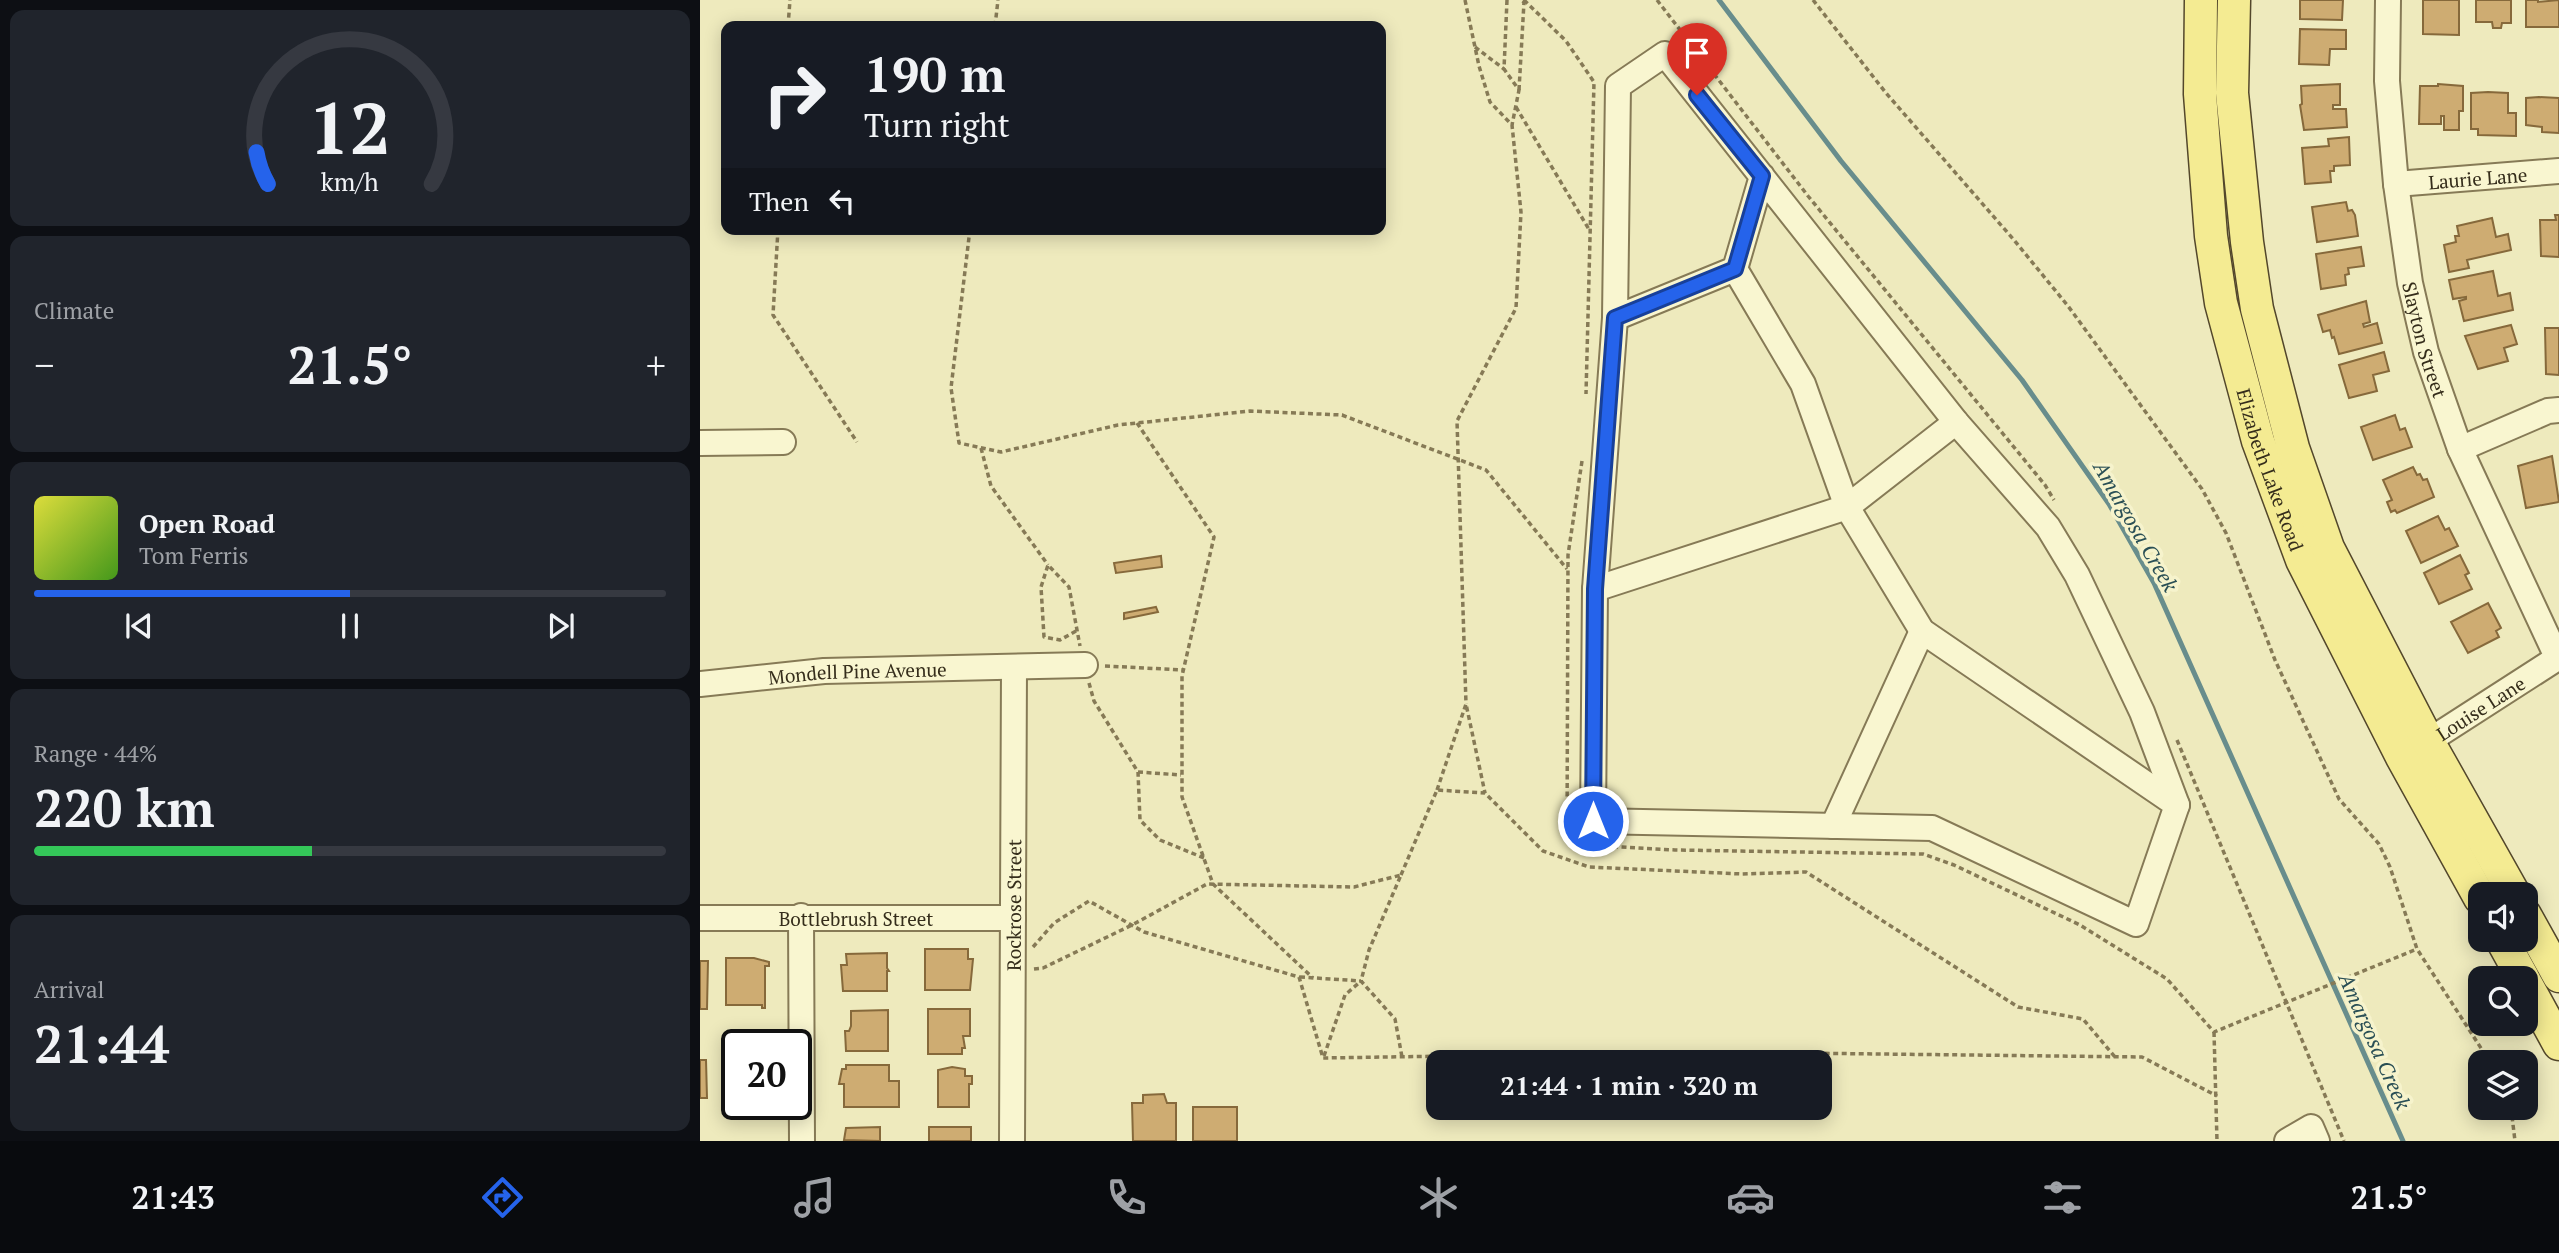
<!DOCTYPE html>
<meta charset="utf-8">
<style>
body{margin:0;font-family:"PT Serif",serif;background:#20242c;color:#f1f3f6;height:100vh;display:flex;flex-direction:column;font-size:26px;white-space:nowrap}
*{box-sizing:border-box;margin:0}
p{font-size:23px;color:#9ea1a6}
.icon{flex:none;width:38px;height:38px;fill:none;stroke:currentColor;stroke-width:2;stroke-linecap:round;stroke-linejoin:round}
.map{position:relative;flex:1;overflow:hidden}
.details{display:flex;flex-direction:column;gap:10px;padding:10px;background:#0d0f14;width:700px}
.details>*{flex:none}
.banner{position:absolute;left:21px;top:21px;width:665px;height:214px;border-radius:14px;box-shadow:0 4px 18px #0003;background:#171b24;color:#f1f3f6;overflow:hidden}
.tools{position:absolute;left:1768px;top:882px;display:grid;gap:14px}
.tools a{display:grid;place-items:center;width:70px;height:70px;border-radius:14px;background:#171b24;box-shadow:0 4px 18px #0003;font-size:35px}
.speed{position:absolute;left:21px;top:1029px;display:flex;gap:14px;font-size:35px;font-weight:700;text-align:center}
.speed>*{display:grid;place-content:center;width:91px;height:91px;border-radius:50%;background:#171b24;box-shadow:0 4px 18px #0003;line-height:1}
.speed .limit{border:4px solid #111;border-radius:10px;background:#fff;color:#111}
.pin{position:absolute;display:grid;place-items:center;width:60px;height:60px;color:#fff;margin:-72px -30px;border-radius:50% 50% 50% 0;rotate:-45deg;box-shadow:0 0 7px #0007}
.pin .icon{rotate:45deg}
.me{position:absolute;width:77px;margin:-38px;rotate:0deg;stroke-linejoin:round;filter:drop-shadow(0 0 5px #0008)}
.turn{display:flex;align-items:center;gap:24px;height:147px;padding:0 28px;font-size:32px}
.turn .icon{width:91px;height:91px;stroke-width:2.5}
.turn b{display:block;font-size:49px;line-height:60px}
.then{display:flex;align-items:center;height:66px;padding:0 28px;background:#0003;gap:14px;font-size:26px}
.big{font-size:52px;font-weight:700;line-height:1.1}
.details .widget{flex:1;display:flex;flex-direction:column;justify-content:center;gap:10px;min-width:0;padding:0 24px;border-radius:14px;background:#20242c}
.details .dial{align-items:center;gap:0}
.dial svg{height:182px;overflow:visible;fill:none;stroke:#363941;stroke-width:7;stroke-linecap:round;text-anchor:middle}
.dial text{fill:#f1f3f6;stroke:none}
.song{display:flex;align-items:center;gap:21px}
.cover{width:84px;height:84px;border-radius:10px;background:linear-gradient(135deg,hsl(60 70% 55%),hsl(100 70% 35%))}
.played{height:7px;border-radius:4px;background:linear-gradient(90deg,#2563eb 50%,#363941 50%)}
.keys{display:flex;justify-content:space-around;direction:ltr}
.heat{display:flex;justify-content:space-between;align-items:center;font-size:38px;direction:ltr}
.charge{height:10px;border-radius:5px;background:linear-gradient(90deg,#34c759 44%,#363941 0)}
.trip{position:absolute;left:726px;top:1050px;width:406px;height:70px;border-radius:14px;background:#171b24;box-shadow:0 4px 18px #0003;font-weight:700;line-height:70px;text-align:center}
.tab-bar{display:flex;height:112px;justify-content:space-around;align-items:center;background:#090b0e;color:#9ea1a6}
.tab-bar .icon{width:49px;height:49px}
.tab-bar .current{color:#2563eb}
.tab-bar b{font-size:32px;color:#f1f3f6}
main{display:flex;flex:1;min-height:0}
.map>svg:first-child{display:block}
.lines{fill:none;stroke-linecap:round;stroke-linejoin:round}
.stream{stroke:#688d8c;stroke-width:5}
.building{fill:#ceac72;stroke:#86693b;stroke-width:2}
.minor-casing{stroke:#867a56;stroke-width:28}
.major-casing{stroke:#53472b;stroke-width:35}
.path{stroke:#867a56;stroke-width:3.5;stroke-dasharray:5 3.5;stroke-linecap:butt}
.minor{stroke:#f9f6d0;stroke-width:24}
.major{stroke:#f4eb92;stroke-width:32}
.route-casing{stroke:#184099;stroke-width:18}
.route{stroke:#2563eb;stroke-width:12}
.labels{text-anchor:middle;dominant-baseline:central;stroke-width:7;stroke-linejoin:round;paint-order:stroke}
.street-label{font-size:19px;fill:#352d1b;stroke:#f6f3cc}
.water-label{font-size:21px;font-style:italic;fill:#2a4f55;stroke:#f6f3cc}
</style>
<main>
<section class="details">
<div class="widget dial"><svg viewBox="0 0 100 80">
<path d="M14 69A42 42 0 1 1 86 69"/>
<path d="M14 69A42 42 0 0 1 9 55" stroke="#2563eb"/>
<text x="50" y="56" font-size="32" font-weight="700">12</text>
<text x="50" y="72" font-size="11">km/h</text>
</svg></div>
<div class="widget"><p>Climate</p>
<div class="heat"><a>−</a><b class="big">21.5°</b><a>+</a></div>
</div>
<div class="widget">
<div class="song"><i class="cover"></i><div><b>Open Road</b><p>Tom Ferris</p></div></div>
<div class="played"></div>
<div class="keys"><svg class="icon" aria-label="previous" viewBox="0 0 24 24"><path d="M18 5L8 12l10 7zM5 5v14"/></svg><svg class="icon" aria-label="pause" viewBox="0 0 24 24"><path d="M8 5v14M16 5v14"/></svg><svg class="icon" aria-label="next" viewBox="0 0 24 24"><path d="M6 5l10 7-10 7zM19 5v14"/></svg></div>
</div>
<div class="widget"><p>Range · 44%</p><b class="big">220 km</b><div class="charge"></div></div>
<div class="widget"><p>Arrival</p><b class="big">21:44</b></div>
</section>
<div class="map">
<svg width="1859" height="1141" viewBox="0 0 1859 1141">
<rect width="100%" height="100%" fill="#eeeabd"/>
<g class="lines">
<path class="stream" d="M 1019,0 L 1141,161 L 1322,380 L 1409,504 L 1454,583 L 1703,1141"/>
</g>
<g class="building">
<path d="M 1600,0 L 1643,0 L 1642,20 L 1600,19 Z"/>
<path d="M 1723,0 L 1759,0 L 1759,35 L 1723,34 Z"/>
<path d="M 1776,0 L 1811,0 L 1811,23 L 1802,23 L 1801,28 L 1793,28 L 1792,22 L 1776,22 Z"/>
<path d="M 1826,0 L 1838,0 L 1838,2 L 1859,0 L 1859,27 L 1826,27 Z"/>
<path d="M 1600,29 L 1646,30 L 1646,49 L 1630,49 L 1629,65 L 1599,64 Z"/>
<path d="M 1640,84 L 1640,105 L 1633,105 L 1633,109 L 1646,109 L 1647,127 L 1604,130 L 1600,105 L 1602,104 L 1601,86 Z"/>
<path d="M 1738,84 L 1763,86 L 1763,111 L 1759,111 L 1759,130 L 1744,130 L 1744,116 L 1741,116 L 1741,124 L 1719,124 L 1720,86 L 1738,86 Z"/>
<path d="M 1788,92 L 1808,93 L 1808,113 L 1816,113 L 1816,136 L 1778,135 L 1778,129 L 1771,129 L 1771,93 Z"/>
<path d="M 1839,97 L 1859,98 L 1859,133 L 1842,132 L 1842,127 L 1826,125 L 1826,98 Z"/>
<path d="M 1649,137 L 1650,165 L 1634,166 L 1634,171 L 1630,171 L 1631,182 L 1605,184 L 1602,148 L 1629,146 L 1628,139 Z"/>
<path d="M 1646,202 L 1648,211 L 1652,210 L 1655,215 L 1658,236 L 1617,242 L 1612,207 Z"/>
<path d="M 1855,215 L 1859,215 L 1859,257 L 1841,256 L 1840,220 L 1856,220 Z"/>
<path d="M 1792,218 L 1796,237 L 1808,234 L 1811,250 L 1767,260 L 1769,268 L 1749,272 L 1744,245 L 1756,242 L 1755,236 L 1759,236 L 1757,226 Z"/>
<path d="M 1661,247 L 1664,266 L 1648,268 L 1649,274 L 1645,275 L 1646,285 L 1621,289 L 1616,254 Z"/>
<path d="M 1793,271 L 1798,296 L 1810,293 L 1813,310 L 1764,321 L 1759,301 L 1766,299 L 1766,297 L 1753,299 L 1749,280 Z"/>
<path d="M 1666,301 L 1670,322 L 1663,324 L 1664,327 L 1677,323 L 1682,343 L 1639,354 L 1634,337 L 1632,338 L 1630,330 L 1623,332 L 1618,315 Z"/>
<path d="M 1811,325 L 1817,344 L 1804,348 L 1808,361 L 1778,369 L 1765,336 Z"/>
<path d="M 1845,328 L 1859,328 L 1859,375 L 1846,374 Z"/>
<path d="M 1684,352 L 1689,371 L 1673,375 L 1677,391 L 1649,398 L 1639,365 Z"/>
<path d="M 1695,415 L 1700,430 L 1705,428 L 1712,447 L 1673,460 L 1661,427 Z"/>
<path d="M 1852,456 L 1859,502 L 1826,508 L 1818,466 Z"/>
<path d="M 1713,467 L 1717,475 L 1720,474 L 1723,480 L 1727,479 L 1734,497 L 1697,513 L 1695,510 L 1691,512 L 1687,502 L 1692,500 L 1683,480 Z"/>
<path d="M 1738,516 L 1745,530 L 1749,528 L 1758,546 L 1721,563 L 1706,531 Z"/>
<path d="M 1760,555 L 1769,573 L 1765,575 L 1772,589 L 1739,604 L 1724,573 Z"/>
<path d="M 461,556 L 462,567 L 416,573 L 414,563 Z"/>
<path d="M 1788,603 L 1801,628 L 1796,631 L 1799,637 L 1768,653 L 1751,622 Z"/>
<path d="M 456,607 L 458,612 L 424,619 L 424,613 Z"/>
<path d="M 225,949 L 268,949 L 268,959 L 273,959 L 270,990 L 225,990 Z"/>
<path d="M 187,953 L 187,968 L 189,971 L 187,971 L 187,991 L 143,991 L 141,965 L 147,965 L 146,954 Z"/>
<path d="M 26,958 L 54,958 L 69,962 L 69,966 L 65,966 L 65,1008 L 62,1008 L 62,1005 L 26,1005 Z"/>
<path d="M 0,961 L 8,961 L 7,1009 L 0,1009 Z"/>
<path d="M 228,1009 L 270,1009 L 270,1036 L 263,1036 L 265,1048 L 262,1048 L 262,1054 L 228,1054 Z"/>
<path d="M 188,1010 L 188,1051 L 146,1051 L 145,1031 L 149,1031 L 151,1026 L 151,1011 Z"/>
<path d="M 22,1050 L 37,1050 L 37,1098 L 23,1098 Z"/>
<path d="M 0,1060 L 6,1060 L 7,1098 L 0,1098 Z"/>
<path d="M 146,1065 L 189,1065 L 189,1081 L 199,1081 L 199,1107 L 144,1107 L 144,1084 L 139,1084 L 142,1069 L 146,1069 Z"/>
<path d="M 252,1067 L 265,1069 L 265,1076 L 272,1076 L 272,1084 L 269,1084 L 269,1107 L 238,1107 L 238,1070 Z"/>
<path d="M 464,1094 L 467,1103 L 476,1103 L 476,1141 L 433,1141 L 432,1103 L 443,1103 L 443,1095 Z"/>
<rect x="493" y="1107" width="44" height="34"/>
<path d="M 180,1127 L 180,1141 L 144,1140 L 146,1128 Z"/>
<rect x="229" y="1127" width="42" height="14"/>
</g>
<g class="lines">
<defs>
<g id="minor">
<path id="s1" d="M 1688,0 L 1687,81 L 1696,184 L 1710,283 L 1726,352 L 1760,449 L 1857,657"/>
<path id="s2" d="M 1696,184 L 1859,171"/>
<path d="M 915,318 L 895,589 L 893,821 L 1232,828 L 1436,924 L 1477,805 L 1222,631 L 1147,507 L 1103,384 L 1035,269"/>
<path d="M 1256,422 L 1348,527 L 1377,575 L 1442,712 L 1477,805"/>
<path d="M 0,443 L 83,442"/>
<path d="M 1760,449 L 1848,411 L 1859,410"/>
<path d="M 895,589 L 1147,507 L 1256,422 L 965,54 L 918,86 L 915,318 L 1035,269 L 1062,176"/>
<path id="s3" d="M 0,684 L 124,671 L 385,665"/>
<path id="s4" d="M 1713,751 L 1859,657"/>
<path d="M 1133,826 L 1222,631"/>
<path d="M 101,916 L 102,1141"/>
<path id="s5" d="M 0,918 L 313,918"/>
<path id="s6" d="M 312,1141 L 314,668"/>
<path d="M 1587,1141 L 1611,1127 L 1617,1141"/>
</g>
<g id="major">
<path id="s7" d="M 1501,0 L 1500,94 L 1511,236 L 1521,303 L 1558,441 L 1602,560 L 1702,757 L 1780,898"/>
<path d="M 1534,0 L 1532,93 L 1547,242 L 1557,309 L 1593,448 L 1628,548 L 1729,743 L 1814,894"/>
<path d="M 1825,915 L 1859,976"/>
<path d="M 1802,940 L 1823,978"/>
<path d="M 1825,982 L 1859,1044"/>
</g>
</defs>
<use href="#minor" class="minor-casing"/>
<use href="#major" class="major-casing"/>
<g class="path">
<path d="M 765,0 L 779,66 L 790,102 L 812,125 L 821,212 L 816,308 L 757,421 L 766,704"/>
<path d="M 807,0 L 804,69 L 819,90 L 812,125"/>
<path d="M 824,0 L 866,41 L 894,82 L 886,394"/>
<path d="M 957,0 L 1108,196 L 1345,485 L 1354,500"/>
<path d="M 1113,0 L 1186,93 L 1314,240 L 1368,306 L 1502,489 L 1526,533 L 1575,660 L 1639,799 L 1679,844 L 1690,867 L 1717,949 L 1790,1062"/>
<path d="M 88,26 L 90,0"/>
<path d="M 295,26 L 298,0"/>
<path d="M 775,47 L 804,69"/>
<path d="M 819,90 L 824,2 L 821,0"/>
<path d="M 816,107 L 890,231"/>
<path d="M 78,229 L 73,315 L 157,442"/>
<path d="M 270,229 L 251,388 L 259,443 L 301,452 L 418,425 L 550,411 L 642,415 L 786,470 L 867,569"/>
<path d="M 437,423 L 514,537 L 482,676 L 482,797 L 513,884 L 613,978"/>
<path d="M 281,448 L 291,486 L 348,565"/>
<path d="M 882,461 L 868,555 L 867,837 L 883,845 L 975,850 L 1223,854 L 1254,865 L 1380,925 L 1467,979 L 1514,1032 L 1717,949"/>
<path d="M 376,631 L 360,640 L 344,637 L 341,587 L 348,565 L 369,587 L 380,646"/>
<path d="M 405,666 L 484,670"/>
<path d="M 389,683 L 394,701 L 438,772 L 440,820 L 460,840 L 504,858"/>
<path d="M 1477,740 L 1644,1141"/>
<path d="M 438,772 L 481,775"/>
<path d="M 737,790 L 766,704 L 785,793"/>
<path d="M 701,875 L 737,790 L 785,793 L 843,851 L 889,867 L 1042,874 L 1106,872 L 1318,1007 L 1383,1019 L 1415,1057"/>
<path d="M 333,947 L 354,923 L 389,901 L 444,932 L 599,977 L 623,1058 L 1008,1052 L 1442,1057 L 1517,1096"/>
<path d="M 334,969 L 343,968 L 432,925 L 507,884 L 654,887 L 701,875 L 669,950 L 661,981 L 695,1019 L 702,1057"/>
<path d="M 600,977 L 661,981"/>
<path d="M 1514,1032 L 1517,1141"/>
<path d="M 624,1056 L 645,995 L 661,981"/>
<path d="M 1811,1108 L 1815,1141"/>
</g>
<use href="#minor" class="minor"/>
<use href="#major" class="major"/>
</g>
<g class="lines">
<defs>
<path id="route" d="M 893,821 L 895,589 L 915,318 L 1035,269 L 1062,176 L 997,95"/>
</defs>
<use href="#route" class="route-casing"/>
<use href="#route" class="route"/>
</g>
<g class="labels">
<g class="street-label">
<text stroke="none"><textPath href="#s2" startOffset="82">Laurie Lane</textPath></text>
<text stroke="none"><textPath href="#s1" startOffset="343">Slayton Street</textPath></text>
<text stroke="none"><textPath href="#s7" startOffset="478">Elizabeth Lake Road</textPath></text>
<text stroke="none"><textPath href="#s3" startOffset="158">Mondell Pine Avenue</textPath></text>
<text stroke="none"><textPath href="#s4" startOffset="80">Louise Lane</textPath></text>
<text stroke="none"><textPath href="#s6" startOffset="236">Rockrose Street</textPath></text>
<text stroke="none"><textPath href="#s5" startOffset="156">Bottlebrush Street</textPath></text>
</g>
<g class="water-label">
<text transform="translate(1436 526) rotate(60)">Amargosa Creek</text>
<text transform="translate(1675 1041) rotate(66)">Amargosa Creek</text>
</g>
</g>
</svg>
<div class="tools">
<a><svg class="icon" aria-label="sound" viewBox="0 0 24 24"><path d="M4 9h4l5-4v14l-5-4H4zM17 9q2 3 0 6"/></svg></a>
<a><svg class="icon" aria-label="search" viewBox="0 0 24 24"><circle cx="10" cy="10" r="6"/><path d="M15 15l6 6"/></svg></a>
<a><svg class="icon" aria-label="layers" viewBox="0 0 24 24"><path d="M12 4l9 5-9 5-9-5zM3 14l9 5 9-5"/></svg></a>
</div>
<div class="speed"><div class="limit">20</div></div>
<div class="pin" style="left:997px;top:95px;background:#d93025"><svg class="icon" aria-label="arrive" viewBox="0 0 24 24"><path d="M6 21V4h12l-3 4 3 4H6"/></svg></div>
<svg class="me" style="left:893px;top:821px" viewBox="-20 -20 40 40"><circle r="17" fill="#2563eb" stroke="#fff" stroke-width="3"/><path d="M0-11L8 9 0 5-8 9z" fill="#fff"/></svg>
<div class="trip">21:44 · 1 min · 320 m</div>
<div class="banner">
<div class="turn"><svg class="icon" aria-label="right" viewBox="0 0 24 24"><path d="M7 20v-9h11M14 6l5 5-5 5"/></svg><div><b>190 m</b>Turn right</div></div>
<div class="then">Then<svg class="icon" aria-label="left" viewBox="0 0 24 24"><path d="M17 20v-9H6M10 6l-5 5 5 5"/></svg></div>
</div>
</div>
</main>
<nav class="tab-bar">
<b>21:43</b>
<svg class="icon current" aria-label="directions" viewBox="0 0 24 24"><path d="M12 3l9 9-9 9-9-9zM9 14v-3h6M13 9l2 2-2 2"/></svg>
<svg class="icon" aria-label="music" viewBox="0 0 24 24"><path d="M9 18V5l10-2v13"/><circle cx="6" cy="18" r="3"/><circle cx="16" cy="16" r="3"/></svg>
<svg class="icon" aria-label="phone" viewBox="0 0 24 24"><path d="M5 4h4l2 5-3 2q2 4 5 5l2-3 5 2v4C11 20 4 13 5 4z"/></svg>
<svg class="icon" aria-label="climate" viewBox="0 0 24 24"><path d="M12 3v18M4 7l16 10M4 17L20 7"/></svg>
<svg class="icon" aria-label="car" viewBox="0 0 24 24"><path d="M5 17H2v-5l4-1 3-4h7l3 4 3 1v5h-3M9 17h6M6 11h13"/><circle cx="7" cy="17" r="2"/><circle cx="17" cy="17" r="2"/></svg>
<svg class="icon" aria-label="filters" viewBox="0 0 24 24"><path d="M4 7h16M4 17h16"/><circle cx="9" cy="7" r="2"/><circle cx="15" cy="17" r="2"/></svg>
<b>21.5°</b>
</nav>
